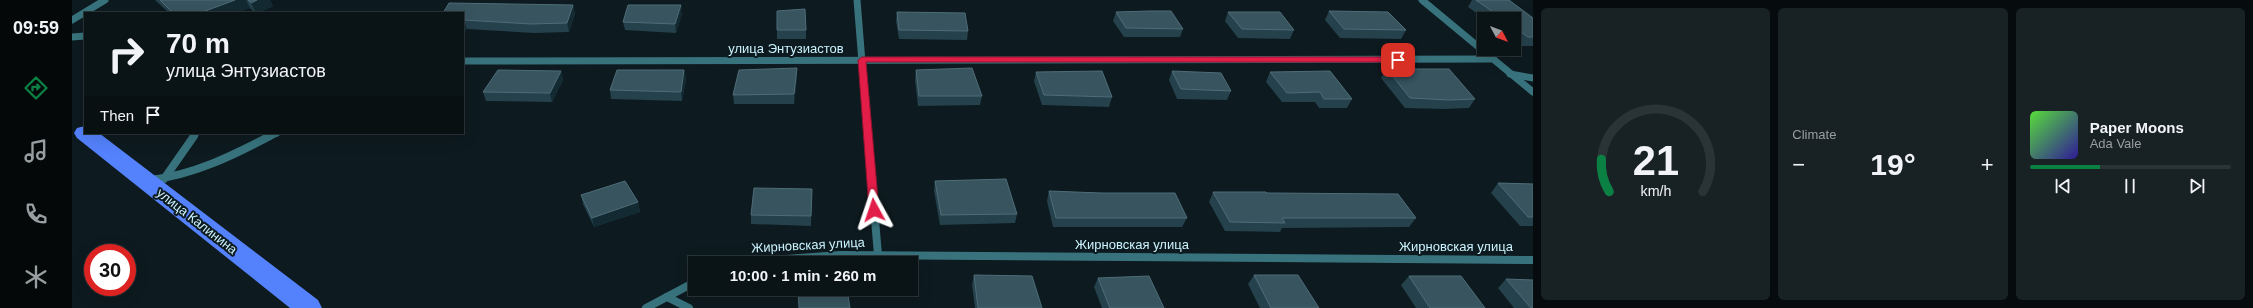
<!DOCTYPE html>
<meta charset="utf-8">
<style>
body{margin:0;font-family:Arial,sans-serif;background:#182124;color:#f1f3f6;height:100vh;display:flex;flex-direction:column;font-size:15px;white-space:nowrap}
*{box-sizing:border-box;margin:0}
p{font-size:13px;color:#999ea1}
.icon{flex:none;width:22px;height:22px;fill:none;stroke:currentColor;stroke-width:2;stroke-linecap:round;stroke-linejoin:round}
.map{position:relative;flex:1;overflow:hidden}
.side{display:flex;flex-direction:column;gap:8px;padding:8px;background:#060b0d;width:720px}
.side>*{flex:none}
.guide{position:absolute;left:12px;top:12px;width:380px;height:122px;border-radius:0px;box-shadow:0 4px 16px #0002,0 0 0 1px #2a3336;background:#0a1417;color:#f1f3f6;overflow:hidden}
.needle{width:26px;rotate:131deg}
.tools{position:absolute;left:1405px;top:12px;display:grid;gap:8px}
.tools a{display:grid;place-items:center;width:44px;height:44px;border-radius:0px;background:#0a1417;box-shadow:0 4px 16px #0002,0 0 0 1px #2a3336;font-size:20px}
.speed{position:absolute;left:12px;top:244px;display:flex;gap:8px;font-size:20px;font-weight:700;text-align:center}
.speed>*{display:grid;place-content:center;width:52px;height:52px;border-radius:50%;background:#0a1417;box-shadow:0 4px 16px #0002,0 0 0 1px #2a3336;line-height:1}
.speed .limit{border:6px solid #d22;background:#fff;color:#111}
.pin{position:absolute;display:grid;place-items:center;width:34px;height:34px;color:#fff;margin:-17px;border-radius:8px;box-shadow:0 2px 6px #0006}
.me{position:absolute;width:44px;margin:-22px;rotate:355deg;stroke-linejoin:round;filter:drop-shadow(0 0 3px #0008)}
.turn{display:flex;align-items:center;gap:14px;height:84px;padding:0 16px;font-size:18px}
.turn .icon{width:52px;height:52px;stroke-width:2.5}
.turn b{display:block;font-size:28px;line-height:34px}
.then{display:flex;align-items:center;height:38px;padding:0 16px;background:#0003;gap:8px;font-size:15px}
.big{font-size:30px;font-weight:700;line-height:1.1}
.side .card{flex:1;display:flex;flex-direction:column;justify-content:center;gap:6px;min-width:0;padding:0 14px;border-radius:6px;background:#182124}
.side .dial{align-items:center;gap:0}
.dial svg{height:104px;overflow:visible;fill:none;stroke:#2a3336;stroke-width:7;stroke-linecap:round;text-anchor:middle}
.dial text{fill:#f1f3f6;stroke:none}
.song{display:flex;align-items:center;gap:12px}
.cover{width:48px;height:48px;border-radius:6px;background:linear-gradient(135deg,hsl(110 70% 55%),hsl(250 70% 35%))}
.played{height:4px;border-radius:2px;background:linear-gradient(90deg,#0b8043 35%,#2a3336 35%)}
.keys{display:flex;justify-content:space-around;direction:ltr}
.heat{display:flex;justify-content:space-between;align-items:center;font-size:22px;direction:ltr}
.side .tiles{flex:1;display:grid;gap:8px;grid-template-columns:repeat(3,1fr)}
.trip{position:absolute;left:616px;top:256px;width:230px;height:40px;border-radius:0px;background:#0a1417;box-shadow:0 4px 16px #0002,0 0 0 1px #2a3336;font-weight:700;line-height:40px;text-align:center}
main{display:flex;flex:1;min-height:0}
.tabs{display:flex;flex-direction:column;width:72px;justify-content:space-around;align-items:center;background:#040809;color:#999ea1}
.tabs .icon{width:28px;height:28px}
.tabs .active{color:#0b8043}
.tabs b{font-size:18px;color:#f1f3f6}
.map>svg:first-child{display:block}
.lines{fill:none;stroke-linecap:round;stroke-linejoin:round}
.service-far1{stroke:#38737d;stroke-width:7}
.service{stroke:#38737d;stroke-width:8}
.minor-far1{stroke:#38737d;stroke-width:7}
.minor{stroke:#38737d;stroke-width:8}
.primary{fill:#5482fc;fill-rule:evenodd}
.wall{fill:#25414c}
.shaded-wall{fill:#142a32}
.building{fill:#37545f;stroke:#4e6d78}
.route{fill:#e11d48;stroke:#92132f}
.labels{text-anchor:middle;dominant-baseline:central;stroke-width:4;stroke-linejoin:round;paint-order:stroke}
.street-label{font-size:13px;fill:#cbf3fe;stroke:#0d1a1f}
</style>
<main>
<nav class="tabs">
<b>09:59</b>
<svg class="icon active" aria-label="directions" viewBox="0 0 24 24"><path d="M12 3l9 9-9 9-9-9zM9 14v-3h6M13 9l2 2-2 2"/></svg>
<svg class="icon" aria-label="music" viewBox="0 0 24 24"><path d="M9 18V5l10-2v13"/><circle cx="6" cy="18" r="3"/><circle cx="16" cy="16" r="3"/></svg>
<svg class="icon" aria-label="phone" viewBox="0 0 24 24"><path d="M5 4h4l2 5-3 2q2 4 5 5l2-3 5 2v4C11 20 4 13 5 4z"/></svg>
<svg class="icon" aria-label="climate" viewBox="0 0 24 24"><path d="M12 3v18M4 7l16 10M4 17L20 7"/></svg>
</nav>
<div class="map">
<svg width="1461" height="308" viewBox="0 0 1461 308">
<rect width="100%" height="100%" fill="#0d1a1f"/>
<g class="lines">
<g class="service-far1">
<path d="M 0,20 L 33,0"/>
<path d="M 0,37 L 13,36"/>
<path d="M 1438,74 L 1461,78"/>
<path d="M 121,137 L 124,133"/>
</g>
<path class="service" d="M 92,179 L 122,136"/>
<g class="minor-far1">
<path d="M 785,0 L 796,137"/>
<path d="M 1350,0 L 1461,92"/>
<path d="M 391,61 L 1421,59"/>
<path d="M 196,137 L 205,133"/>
</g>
<g class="minor">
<path d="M 796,136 L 806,255"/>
<path d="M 78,180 C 121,175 160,156 198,136"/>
<path d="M 660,263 L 768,255 L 1461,260"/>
<path d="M 595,297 L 617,308"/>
<path d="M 574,308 L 623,282"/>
</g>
<path class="primary" d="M 13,126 L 13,133 L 27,133 L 246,300 L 250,308 L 218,308 L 5,138 L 2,133 L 5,128 Z"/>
</g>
<g class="wall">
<path d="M 83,0 L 198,0 L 201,6 L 187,13 L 183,13 L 178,8 L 164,13 L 97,13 Z"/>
<path d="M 1400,0 L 1437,0 L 1461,18 L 1461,46 L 1450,46 L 1442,40 L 1442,19 L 1413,19 L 1396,7 Z"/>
<path d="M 501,5 L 503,14 L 497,32 L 462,33 L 395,29 L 392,33 L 391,33 L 391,13 Z"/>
<path d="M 705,11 L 734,30 L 734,39 L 705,39 Z"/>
<path d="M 1257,11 L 1334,30 L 1329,39 L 1268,38 L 1253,20 Z"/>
<path d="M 825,12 L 896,31 L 895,40 L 827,39 L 824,21 Z"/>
<path d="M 1044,12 L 1111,29 L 1108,37 L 1052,37 L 1041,21 Z"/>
<path d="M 1156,12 L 1222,30 L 1218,39 L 1166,38 L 1153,21 Z"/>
<path d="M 610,14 L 604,33 L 553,30 L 551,22 Z"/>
<path d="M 725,68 L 725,77 L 722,104 L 662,104 L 661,95 Z"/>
<path d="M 1315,69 L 1403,99 L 1397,108 L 1371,109 L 1333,108 L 1309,78 Z"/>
<path d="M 612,70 L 614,79 L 610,101 L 539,99 L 538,90 Z"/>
<path d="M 844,70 L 910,96 L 908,105 L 846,106 L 843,80 Z"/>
<path d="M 489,71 L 491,80 L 480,102 L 414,101 L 411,92 Z"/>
<path d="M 1100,71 L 1159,91 L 1155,100 L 1105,99 L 1097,80 Z"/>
<path d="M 964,72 L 1040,97 L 1037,107 L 970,105 L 962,81 Z"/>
<path d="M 1198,72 L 1280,99 L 1275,108 L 1247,108 L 1243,102 L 1210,102 L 1194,82 Z"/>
<path d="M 863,181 L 945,214 L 943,223 L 868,225 L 862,191 Z"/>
<path d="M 1426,183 L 1461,184 L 1461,226 L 1448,226 L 1419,193 Z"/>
<path d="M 740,189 L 739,226 L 679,224 L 679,215 Z"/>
<path d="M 977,191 L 1029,193 L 1115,218 L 1110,227 L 981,227 L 975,201 Z"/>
<path d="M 1141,192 L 1195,193 L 1344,218 L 1337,227 L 1210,228 L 1208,232 L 1153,231 L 1137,202 Z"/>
<path d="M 509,195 L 566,202 L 568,212 L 522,227 L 511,204 Z"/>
<path d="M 902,275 L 970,308 L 903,308 L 900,285 Z"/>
<path d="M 1182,275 L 1247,308 L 1188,308 L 1176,284 Z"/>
<path d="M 1337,276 L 1413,308 L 1344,308 L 1329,285 Z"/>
<path d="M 1026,278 L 1092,308 L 1030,308 L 1022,287 Z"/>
<path d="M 1434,279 L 1461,308 L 1442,308 L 1426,288 Z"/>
</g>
<g class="shaded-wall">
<path d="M 163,0 L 174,0 L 178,8 L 164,13 L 128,13 Z"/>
<path d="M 185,0 L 198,0 L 201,6 L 187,13 L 184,13 L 179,3 Z"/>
<path d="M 501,5 L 503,14 L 497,32 L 495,23 Z"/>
<path d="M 609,5 L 610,14 L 604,33 L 603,24 Z"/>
<path d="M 392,20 L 395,29 L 392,33 L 391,30 L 391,22 Z"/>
<path d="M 725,68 L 725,77 L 722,104 L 722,94 Z"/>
<path d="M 612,70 L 614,79 L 610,101 L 609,92 Z"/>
<path d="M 489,71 L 491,80 L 480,102 L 478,93 Z"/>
<path d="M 566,202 L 568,212 L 522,227 L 520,218 Z"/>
</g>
<g class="building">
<path d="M 88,0 L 163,0 L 128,13 L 101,13 Z"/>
<path d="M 176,0 L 185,0 L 179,3 Z"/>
<path d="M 1404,0 L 1437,0 L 1461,18 L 1461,37 L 1456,37 L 1442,27 L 1442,19 L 1431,19 Z"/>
<path d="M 377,3 L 501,5 L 495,23 L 459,24 L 392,20 L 391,22 L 391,13 L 371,13 Z"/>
<path d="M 556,5 L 609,5 L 603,24 L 551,22 Z"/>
<path d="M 733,9 L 734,30 L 705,30 L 705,11 Z"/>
<path d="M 1077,11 L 1099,11 L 1111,29 L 1054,28 L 1044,12 Z"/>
<path d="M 1257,11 L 1316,12 L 1334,30 L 1272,29 Z"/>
<path d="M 825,12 L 893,13 L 896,31 L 827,30 Z"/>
<path d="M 1156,12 L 1208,12 L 1222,30 L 1170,29 Z"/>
<path d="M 725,68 L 722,94 L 661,95 L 667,70 Z"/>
<path d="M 900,68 L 910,96 L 847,96 L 844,70 Z"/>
<path d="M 1315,69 L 1377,69 L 1403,99 L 1377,100 L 1338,98 Z"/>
<path d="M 426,70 L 489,71 L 478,93 L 411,92 Z"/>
<path d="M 545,70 L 612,70 L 609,92 L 538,90 Z"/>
<path d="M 1030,71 L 1040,97 L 972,95 L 964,72 Z"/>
<path d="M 1100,71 L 1149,73 L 1159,91 L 1109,89 Z"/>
<path d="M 1258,71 L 1280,99 L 1252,99 L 1248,92 L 1215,93 L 1198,72 Z"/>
<path d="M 934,179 L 945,214 L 869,215 L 863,181 Z"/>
<path d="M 553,181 L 566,202 L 520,218 L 509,195 Z"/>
<path d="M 1426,183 L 1461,184 L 1461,217 L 1456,217 Z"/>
<path d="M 682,188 L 740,189 L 739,216 L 679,215 Z"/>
<path d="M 977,191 L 1029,193 L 1103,193 L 1115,218 L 984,218 Z"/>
<path d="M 1141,192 L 1194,192 L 1195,193 L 1326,194 L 1344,218 L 1210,218 L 1213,223 L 1158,222 Z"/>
<path d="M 902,275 L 960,276 L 970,308 L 906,308 Z"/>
<path d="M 1182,275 L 1226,275 L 1247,308 L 1199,308 Z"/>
<path d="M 1077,276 L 1092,308 L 1038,308 L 1026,278 Z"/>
<path d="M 1337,276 L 1389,276 L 1413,308 L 1358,308 Z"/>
<path d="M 1434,279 L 1461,280 L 1461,308 L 1459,308 Z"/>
<path d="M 726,289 L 775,289 L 778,308 L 727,308 Z"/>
</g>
<path class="route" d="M 790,57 L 1326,57 L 1330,60 L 1326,62 L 794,62 L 807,210 L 802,213 L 797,210 L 786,60 Z"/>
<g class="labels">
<g class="street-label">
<text x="714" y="48">улица Энтузиастов</text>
<text transform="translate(125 221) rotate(38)">улица Калинина</text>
<text x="1060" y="244">Жирновская улица</text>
<text transform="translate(736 245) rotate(-3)">Жирновская улица</text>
<text x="1384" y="246">Жирновская улица</text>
</g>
</g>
</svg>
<div class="tools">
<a><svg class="needle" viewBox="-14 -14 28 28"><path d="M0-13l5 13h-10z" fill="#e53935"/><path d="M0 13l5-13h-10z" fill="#999ea1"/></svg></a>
</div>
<div class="speed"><div class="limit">30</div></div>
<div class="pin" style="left:1326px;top:60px;background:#d93025"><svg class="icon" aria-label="arrive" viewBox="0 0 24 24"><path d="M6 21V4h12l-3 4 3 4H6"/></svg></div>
<svg class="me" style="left:802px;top:210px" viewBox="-20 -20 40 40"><path d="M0-17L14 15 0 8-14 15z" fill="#e11d48" stroke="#fff" stroke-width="4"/></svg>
<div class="trip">10:00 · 1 min · 260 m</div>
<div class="guide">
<div class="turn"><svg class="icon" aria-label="right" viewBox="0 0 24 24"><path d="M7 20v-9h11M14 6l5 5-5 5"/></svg><div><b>70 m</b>улица Энтузиастов</div></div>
<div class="then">Then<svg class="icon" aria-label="arrive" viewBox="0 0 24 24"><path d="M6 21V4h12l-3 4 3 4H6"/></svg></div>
</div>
</div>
<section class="side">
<div class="tiles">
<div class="card dial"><svg viewBox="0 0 100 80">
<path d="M14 69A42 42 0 1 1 86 69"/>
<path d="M14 69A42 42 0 0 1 8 44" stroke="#0b8043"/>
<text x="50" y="56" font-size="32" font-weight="700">21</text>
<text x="50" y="72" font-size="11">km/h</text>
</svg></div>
<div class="card"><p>Climate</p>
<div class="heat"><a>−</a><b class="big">19°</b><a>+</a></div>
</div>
<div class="card">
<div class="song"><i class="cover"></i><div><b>Paper Moons</b><p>Ada Vale</p></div></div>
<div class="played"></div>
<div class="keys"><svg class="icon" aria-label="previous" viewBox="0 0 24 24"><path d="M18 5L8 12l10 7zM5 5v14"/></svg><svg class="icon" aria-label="pause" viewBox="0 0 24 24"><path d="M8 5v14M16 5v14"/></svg><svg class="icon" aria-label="next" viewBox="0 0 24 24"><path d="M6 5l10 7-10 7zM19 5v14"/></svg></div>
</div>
</div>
</section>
</main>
